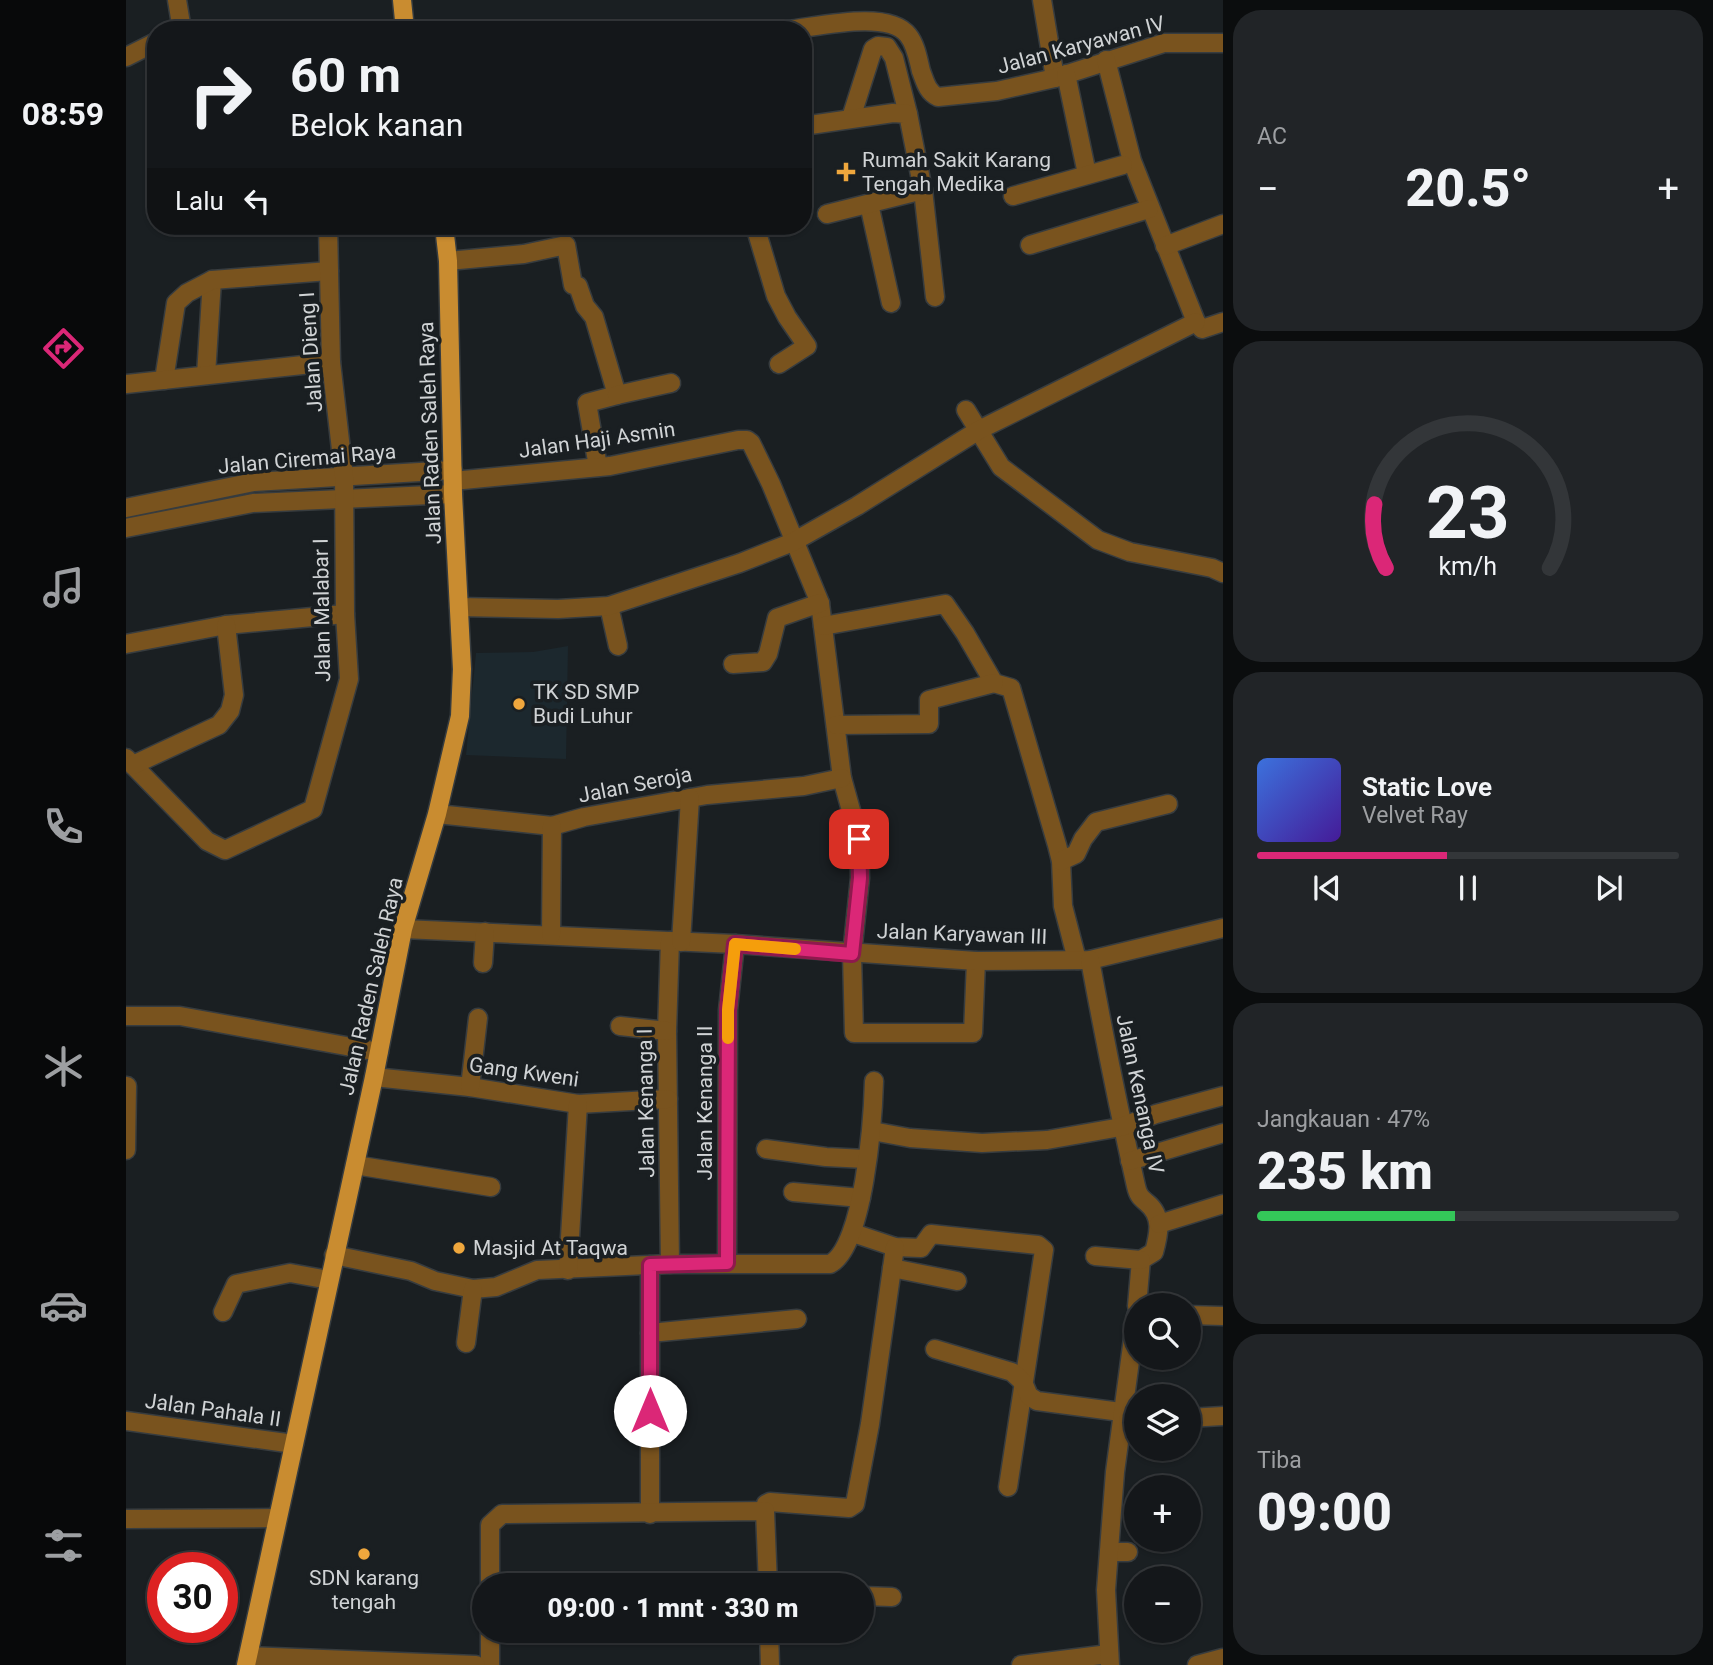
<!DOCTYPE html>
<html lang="id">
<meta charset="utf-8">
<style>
body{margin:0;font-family:Roboto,sans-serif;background:#212427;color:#f1f3f6;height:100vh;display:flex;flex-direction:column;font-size:26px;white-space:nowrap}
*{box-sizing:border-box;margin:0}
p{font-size:23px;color:#9d9fa2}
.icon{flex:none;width:38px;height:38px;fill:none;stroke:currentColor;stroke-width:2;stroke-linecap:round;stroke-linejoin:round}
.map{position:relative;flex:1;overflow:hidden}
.details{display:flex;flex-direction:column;gap:10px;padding:10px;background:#0b0d0e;width:490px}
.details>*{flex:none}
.banner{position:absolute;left:21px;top:21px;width:665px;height:214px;border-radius:28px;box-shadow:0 2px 5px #0004,0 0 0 2px #333639;background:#14171a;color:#f1f3f6;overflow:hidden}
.fabs{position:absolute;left:998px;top:1293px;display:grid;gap:14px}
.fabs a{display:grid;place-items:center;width:77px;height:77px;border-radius:50%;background:#14171a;box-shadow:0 2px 5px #0004,0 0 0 2px #333639;font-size:35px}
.speed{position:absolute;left:21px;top:1552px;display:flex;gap:14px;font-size:35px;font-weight:700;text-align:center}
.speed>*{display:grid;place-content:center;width:91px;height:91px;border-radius:50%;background:#14171a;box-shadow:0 2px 5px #0004,0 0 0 2px #333639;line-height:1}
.speed .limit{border:10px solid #d22;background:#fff;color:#111}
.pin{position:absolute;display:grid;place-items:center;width:60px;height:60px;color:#fff;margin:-30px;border-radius:14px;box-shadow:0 4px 10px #0006}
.me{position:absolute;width:77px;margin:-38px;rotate:0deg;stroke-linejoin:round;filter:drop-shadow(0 0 5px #0008)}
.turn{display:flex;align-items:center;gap:24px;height:147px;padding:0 28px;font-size:32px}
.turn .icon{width:91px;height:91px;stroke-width:2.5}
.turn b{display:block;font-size:49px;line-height:60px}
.then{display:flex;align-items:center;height:66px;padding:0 28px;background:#0003;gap:14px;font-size:26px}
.big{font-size:52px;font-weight:800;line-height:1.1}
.details .widget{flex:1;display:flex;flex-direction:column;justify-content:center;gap:10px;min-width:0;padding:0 24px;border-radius:28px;background:#212427}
.details .dial{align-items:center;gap:0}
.dial svg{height:182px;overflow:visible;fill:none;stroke:#333639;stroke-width:7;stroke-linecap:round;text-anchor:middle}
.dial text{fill:#f1f3f6;stroke:none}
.song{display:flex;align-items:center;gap:21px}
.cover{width:84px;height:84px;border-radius:10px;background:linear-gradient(135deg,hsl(220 70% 55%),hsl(260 70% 35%))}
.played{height:7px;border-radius:4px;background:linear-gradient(90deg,#db2777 45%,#333639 45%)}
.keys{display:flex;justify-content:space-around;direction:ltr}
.heat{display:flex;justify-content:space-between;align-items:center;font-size:38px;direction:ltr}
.charge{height:10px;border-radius:5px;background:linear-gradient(90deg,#34c759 47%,#333639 0)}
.trip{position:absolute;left:346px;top:1573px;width:402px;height:70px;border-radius:35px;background:#14171a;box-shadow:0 2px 5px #0004,0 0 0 2px #333639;font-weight:800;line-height:70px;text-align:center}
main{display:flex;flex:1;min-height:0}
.tab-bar{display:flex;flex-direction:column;width:126px;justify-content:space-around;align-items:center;background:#08090a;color:#9d9fa2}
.tab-bar .icon{width:49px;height:49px}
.tab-bar .active{color:#db2777}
.tab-bar b{font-size:32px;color:#f1f3f6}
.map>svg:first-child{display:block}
.built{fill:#1c282e}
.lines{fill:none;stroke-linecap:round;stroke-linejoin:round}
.minor-casing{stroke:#373c3f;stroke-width:21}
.major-casing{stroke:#373c3f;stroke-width:21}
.minor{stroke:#79531e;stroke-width:18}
.major{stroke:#c98c30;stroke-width:18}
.route-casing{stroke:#8e194d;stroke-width:18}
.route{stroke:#db2777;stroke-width:12}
.slow{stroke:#f59e0b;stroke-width:12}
.poi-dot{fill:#efa73d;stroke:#1a1f22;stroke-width:2.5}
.labels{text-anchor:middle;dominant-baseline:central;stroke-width:7;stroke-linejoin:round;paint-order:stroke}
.street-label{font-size:21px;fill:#d0d3d5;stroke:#1a1f22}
.poi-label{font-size:21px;fill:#d0d3d5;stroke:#1a1f22;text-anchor:start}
</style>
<main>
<nav class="tab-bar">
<b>08:59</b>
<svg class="icon active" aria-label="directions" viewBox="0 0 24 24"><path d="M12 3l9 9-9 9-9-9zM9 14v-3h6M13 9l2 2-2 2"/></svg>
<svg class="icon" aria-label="music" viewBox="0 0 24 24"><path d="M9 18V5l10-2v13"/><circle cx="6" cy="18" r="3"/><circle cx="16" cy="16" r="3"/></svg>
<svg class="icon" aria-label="phone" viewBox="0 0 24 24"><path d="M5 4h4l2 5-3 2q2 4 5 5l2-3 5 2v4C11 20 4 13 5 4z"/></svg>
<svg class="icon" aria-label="climate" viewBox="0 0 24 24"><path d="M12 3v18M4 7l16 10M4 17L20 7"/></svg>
<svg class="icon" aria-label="car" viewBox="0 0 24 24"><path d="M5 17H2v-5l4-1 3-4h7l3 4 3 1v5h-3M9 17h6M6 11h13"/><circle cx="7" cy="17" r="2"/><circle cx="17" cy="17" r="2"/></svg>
<svg class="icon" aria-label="filters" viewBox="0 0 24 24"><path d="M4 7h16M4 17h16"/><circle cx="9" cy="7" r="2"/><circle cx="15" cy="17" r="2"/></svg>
</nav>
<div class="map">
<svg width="1097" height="1665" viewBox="0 0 1097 1665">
<rect width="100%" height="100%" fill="#1a1f22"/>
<path class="built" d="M 442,646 L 440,759 L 340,755 L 350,653 L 407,652 Z"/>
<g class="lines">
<defs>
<g id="minor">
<path d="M 51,0 L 56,30"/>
<path d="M 916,0 L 929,78"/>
<path d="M 661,30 C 691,27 762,9 782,35 C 790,45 792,59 795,71 C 799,81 801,92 812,97 L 871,91 L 929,78 L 1038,43 L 1097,43"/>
<path d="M 0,57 L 30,42"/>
<path d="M 980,60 L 1006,161 L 1070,322 L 1076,329 L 1097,322"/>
<path d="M 940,74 L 961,174"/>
<path d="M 725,118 L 747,49 L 752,46 L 761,47 L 768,58 L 782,114"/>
<path d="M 677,126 L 767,113 L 782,114 L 797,190 L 809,297"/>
<path d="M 887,196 L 997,165"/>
<path d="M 743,204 L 765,303"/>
<path d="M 701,214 L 797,190"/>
<path d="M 629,226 L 650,296 L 661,317 L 681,346 L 653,364"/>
<path d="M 904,245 L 1023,209"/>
<path d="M 1039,246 L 1097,224"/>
<path d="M 322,261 L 398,254 L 440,245 L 447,285 L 452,286 L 459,306 L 468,317 L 491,395 L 461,403 L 472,467"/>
<path d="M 80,375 L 86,280"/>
<path d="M 38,380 L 50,303 L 61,293 L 86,280 L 203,271"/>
<path d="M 0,384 L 205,362"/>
<path d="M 491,395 L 545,383"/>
<path d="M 840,410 L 875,467 L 972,540 L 1004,552 L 1086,568 L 1097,573"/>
<path d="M 327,481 L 484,466 L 612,440 L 621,440 L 625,443 L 645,484 L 694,603 L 716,778 L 733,839 L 734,878 L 726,954 L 728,1033 L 847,1033 L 850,961"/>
<path d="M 0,508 L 128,482 L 327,470"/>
<path d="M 0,528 L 127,503 L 327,494"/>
<path d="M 483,606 L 492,646"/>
<path d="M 333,607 L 432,609 L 483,606 L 614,563 L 667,542 L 731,506 L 853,430 L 1070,322"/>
<path d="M 697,626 L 819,604 L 839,633 L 868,683 L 885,688 L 931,845 L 935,861 L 937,906 L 951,960"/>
<path d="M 0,644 L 100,625 L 219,614"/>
<path d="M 607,664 L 637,662 L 642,654 L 651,618 L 694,603"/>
<path d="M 710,725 L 803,724 L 803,700 L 868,683"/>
<path d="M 0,758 L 81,841 L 99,850 L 187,809 L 223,679 L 219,614 L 218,476 L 205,362 L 202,226"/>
<path d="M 7,765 L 93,725 L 104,711 L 108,695 L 100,625"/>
<path d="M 311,814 L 426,826 L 458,817 L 581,795 L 678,786 L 716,778"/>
<path d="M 935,861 L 950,854 L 957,839 L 970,822 L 1042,804"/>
<path d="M 277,929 L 609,944 L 850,961 L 964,960 L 1097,928"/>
<path d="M 425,935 L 426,826"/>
<path d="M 544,941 L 541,1031 L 544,1264"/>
<path d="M 555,942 L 564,798"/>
<path d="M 964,960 C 978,1036 993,1111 1010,1186 C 1012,1195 1014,1197 1021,1203 C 1037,1216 1033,1234 1028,1252 L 1015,1260 L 1011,1306"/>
<path d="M 357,963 L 359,932"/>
<path d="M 0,1016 L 54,1016 L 253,1052"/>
<path d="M 494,1026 L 541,1031"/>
<path d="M 248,1077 L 344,1087 L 452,1104 L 542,1099"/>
<path d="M 344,1087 L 352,1018"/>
<path d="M 746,1131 L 784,1138 L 856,1143 L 921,1140 L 995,1127 L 1030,1114 L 1097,1096"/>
<path d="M 640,1149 L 700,1157 L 740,1159"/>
<path d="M 0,1150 L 1,1086"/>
<path d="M 1004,1161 L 1097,1133"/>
<path d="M 229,1165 L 365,1187"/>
<path d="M 667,1192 L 735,1198"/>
<path d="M 1033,1224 L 1097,1204"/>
<path d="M 727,1233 L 769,1247 L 795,1248 L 805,1234 L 912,1245 L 918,1250 L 882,1487"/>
<path d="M 208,1255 L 285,1271 L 309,1281 L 347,1289 L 370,1287 L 411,1270 L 544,1264 L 704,1264 C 738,1247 747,1118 748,1081"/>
<path d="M 969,1256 L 1015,1260"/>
<path d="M 601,1263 L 602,1010 L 609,944"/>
<path d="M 766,1268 L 831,1281"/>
<path d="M 442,1270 L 452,1104"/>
<path d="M 97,1312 L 110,1284 L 164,1273 L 203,1280"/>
<path d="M 1062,1315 L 1097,1316"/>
<path d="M 524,1333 L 671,1319"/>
<path d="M 340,1343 L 347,1289"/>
<path d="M 809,1349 L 886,1372 L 897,1382 L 903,1396 L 911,1401 L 1010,1414"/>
<path d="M 1062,1418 L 1097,1416"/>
<path d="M 0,1421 L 168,1444"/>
<path d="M 639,1511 L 640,1504 L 644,1502 L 723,1508 L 729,1504 L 744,1424 L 769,1247"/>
<path d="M 524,1514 L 524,1265"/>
<path d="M 0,1519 L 151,1518"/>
<path d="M 983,1552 L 1002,1552"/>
<path d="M 364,1586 L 364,1525 L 376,1514 L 639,1511 L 642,1586"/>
<path d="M 737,1596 L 766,1597"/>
<path d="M 364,1631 L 364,1665"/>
<path d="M 643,1631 L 644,1665"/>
<path d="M 122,1656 L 350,1665"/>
<path d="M 895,1665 L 983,1654"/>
<path d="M 984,1665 L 980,1590 L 989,1472 L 1010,1316"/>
<path d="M 1071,1665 L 1097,1658"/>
</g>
<g id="major">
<path d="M 276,0 L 279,30"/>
<path d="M 120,1665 L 248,1077 L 277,929 L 311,814 L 334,716 L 336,669 L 327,494 L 322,261 L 318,226"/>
</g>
</defs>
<use href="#minor" class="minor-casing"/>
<use href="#major" class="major-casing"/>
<use href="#minor" class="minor"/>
<use href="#major" class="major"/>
</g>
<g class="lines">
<defs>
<path id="route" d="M 524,1411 L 524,1265 L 601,1263 L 602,1010 L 609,944 L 726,954 L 734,878 L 733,839"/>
</defs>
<use href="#route" class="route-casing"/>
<use href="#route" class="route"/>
<path class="slow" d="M 602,1038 L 602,1010 L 609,944 L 669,949"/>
</g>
<g class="poi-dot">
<path d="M716.5 161.5h7v7h7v7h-7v7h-7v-7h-7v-7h7z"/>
<circle cx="393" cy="704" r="7"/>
<circle cx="333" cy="1248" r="7"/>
<circle cx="238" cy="1554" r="7"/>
</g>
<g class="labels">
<g class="street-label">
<text transform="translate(955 45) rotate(-15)">Jalan Karyawan IV</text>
<text transform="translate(185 352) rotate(-94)">Jalan Dieng I</text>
<text transform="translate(304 433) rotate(-92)">Jalan Raden Saleh Raya</text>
<text transform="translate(471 440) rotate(-8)">Jalan Haji Asmin</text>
<text transform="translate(181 459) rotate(-5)">Jalan Ciremai Raya</text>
<text transform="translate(196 610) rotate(-91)">Jalan Malabar I</text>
<text transform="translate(509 785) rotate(-11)">Jalan Seroja</text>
<text transform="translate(836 934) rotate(2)">Jalan Karyawan III</text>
<text transform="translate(245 986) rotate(-77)">Jalan Raden Saleh Raya</text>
<text transform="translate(398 1072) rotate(8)">Gang Kweni</text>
<text transform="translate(1014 1094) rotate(78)">Jalan Kenanga IV</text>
<text transform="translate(520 1103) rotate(-91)">Jalan Kenanga I</text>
<text transform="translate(579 1103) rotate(-90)">Jalan Kenanga II</text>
<text transform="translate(87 1410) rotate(8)">Jalan Pahala II</text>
</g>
<g class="poi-label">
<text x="736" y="160">Rumah Sakit Karang<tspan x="736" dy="24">Tengah Medika</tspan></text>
<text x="407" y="692">TK SD SMP<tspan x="407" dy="24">Budi Luhur</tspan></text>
<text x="347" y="1248">Masjid At Taqwa</text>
<text x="238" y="1578" text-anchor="middle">SDN karang<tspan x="238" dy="24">tengah</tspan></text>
</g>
</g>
</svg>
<div class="fabs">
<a><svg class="icon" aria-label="search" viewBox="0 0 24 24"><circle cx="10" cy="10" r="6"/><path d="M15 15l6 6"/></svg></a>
<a><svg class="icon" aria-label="layers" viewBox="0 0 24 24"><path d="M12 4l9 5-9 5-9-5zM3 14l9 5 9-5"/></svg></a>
<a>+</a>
<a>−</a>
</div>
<div class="speed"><div class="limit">30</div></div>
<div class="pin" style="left:733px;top:839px;background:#d93025"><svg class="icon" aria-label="arrive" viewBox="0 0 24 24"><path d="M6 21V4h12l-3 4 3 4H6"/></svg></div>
<svg class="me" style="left:524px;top:1411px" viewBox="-20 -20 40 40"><circle r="19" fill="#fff"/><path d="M0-13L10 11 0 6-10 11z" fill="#db2777"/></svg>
<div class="trip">09:00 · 1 mnt · 330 m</div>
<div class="banner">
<div class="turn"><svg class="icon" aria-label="right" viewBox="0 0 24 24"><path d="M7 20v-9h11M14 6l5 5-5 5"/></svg><div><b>60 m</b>Belok kanan</div></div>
<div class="then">Lalu<svg class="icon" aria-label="left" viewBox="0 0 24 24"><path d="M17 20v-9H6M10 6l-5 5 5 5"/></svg></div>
</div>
</div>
<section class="details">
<div class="widget"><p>AC</p>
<div class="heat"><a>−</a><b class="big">20.5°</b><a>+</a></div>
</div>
<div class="widget dial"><svg viewBox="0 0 100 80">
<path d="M14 69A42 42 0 1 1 86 69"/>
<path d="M14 69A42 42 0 0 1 9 41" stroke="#db2777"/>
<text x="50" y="56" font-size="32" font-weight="700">23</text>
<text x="50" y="72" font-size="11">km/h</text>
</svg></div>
<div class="widget">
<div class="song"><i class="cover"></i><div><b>Static Love</b><p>Velvet Ray</p></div></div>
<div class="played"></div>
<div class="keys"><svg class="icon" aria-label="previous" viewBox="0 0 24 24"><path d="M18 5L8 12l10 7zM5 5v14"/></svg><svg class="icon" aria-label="pause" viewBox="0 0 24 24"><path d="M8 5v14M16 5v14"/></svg><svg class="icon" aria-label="next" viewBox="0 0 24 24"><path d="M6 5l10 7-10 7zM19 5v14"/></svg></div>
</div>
<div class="widget"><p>Jangkauan · 47%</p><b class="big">235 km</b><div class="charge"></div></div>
<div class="widget"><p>Tiba</p><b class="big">09:00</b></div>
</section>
</main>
